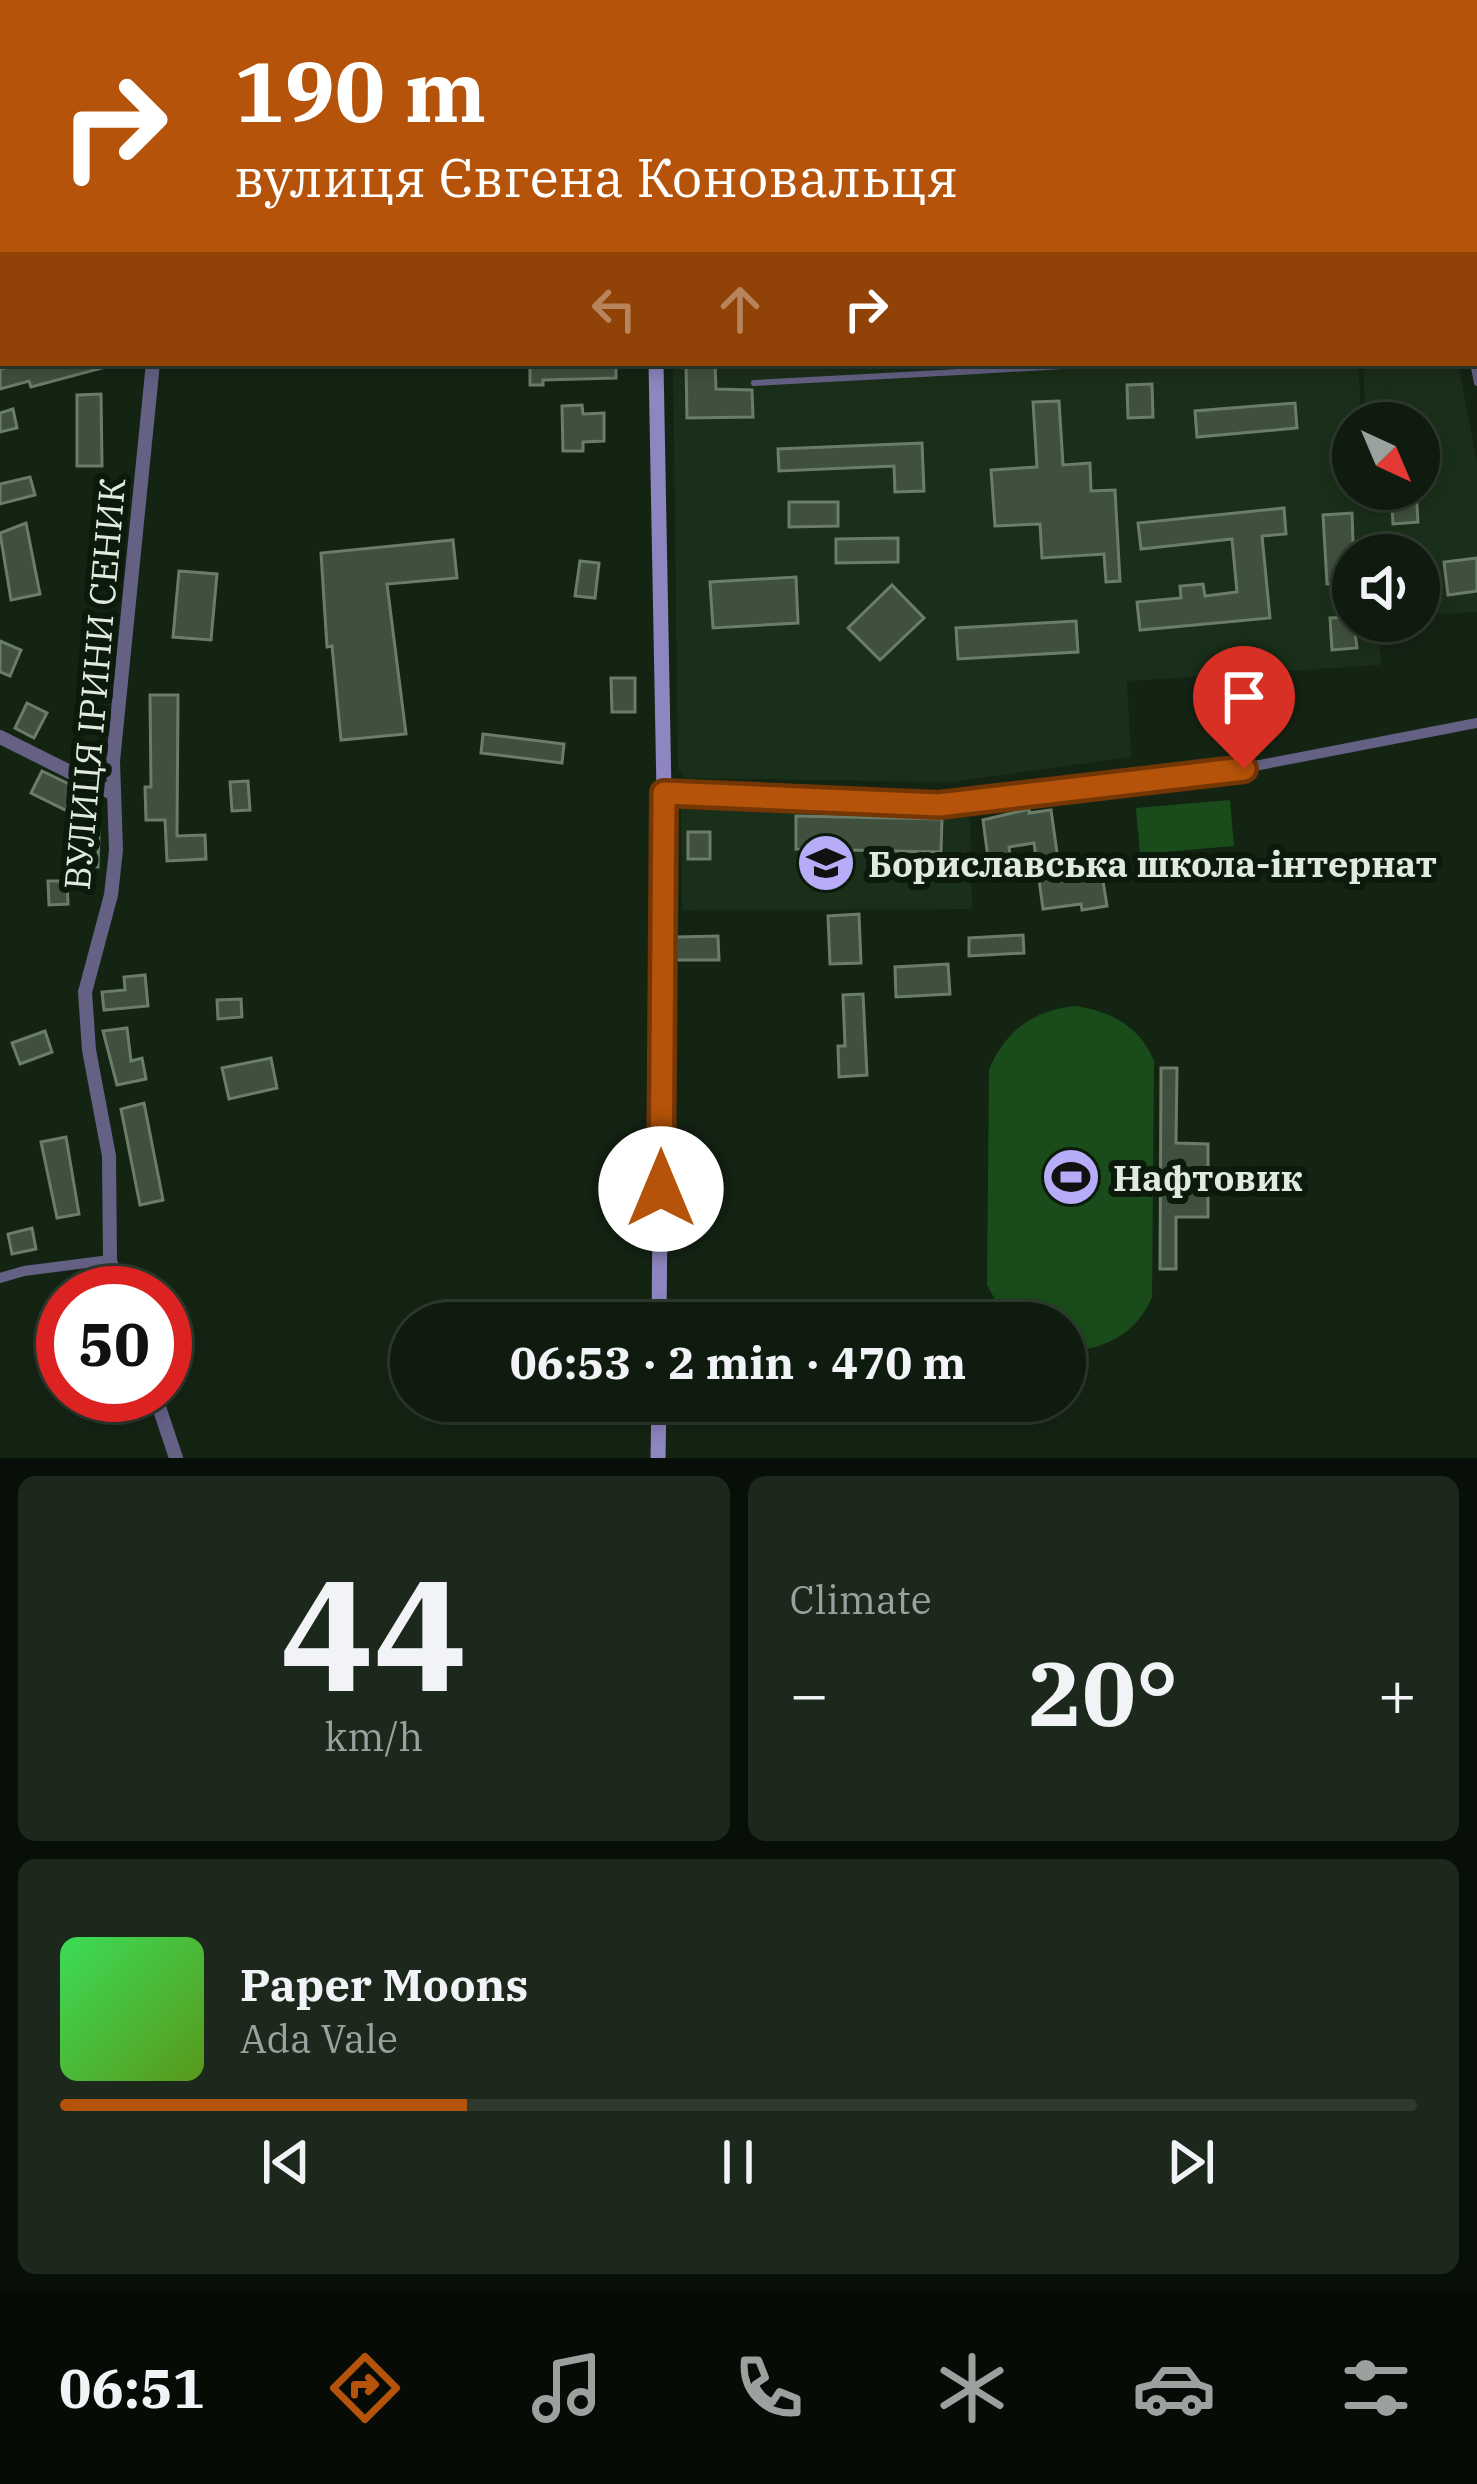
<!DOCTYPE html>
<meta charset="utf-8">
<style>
body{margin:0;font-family:"IBM Plex Serif",serif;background:#1d281c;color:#f1f3f6;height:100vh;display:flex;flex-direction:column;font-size:45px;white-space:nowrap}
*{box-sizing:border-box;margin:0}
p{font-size:39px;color:#9ba19e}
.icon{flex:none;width:66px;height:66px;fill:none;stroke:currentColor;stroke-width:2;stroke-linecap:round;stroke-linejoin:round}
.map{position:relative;height:1458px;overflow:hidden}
.details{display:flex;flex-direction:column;gap:18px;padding:18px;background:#080f08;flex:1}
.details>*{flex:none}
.hud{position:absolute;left:0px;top:0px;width:1479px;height:366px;box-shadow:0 6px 18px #0003,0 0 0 3px #2f392e;background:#b45309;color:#fff;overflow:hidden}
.needle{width:78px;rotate:136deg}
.tools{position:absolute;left:1332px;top:402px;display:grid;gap:24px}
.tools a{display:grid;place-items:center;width:108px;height:108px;border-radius:50%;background:#0f1b0e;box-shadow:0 6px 18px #0003,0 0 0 3px #2f392e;font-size:60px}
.speed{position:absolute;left:36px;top:1266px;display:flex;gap:24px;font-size:60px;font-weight:700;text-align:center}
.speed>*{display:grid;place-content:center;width:156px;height:156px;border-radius:50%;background:#0f1b0e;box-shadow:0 6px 18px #0003,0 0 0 3px #2f392e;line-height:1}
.speed .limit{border:18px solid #d22;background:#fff;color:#111}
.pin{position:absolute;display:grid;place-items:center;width:102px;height:102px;color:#fff;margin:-123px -51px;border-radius:50% 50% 50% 0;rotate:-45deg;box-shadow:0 0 12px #0007}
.pin .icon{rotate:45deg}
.me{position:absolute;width:132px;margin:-66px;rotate:0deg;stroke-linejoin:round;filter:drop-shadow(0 0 9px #0008)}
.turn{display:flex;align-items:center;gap:42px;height:252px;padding:0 36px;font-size:54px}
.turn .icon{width:156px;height:156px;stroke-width:2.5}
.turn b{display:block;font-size:84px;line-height:102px}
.lanes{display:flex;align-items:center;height:114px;padding:0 36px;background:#0003;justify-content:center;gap:60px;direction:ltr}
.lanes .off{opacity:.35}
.big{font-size:90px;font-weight:700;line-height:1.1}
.details .widget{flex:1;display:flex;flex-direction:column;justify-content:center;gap:18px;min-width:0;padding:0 42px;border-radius:18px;background:#1d281c}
.details .dial{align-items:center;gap:0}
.dial b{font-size:156px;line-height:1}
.song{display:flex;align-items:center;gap:36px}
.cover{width:144px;height:144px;border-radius:18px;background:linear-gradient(135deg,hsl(130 70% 55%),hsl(90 70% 35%))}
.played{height:12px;border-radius:6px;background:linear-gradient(90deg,#b45309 30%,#2f392e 30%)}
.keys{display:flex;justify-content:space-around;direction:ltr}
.heat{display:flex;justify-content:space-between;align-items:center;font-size:66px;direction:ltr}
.details .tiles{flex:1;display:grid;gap:18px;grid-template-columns:1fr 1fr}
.widget:last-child{grid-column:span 2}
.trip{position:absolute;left:390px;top:1302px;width:696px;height:120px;border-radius:60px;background:#0f1b0e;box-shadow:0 6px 18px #0003,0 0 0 3px #2f392e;font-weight:700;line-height:120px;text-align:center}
.tab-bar{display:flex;height:192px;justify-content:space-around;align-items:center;background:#060b06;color:#9ba19e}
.tab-bar .icon{width:84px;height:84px}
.tab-bar .on{color:#b45309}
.tab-bar b{font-size:54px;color:#f1f3f6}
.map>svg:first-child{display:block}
.built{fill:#1a2f19}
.green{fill:#194c1a}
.building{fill:#3f513e;stroke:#6a7d69;stroke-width:3}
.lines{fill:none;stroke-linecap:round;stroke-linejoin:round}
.path{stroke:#7b887a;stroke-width:3;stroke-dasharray:12 6;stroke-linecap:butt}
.service{stroke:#656185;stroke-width:6}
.minor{stroke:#656185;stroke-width:10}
.tertiary{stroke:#656185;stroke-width:14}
.secondary{stroke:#8e86c0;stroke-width:15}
.route-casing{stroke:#753606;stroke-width:30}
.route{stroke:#b45309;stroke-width:21}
.labels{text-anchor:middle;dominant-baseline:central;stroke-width:12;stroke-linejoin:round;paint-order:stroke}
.street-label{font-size:36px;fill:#e0eadf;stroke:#0b1a0a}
.poi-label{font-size:36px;font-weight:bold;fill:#e0eadf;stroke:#0b1a0a;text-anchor:start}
</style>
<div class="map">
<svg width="1477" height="1458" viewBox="0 0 1477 1458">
<rect width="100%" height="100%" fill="#142413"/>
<g class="built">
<path d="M 939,0 L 1302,0 L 1303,3 L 909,3 Z"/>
<path d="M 673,363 L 1358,363 L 1362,423 L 1353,423 L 1353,489 L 1419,489 L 1419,423 L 1366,423 L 1363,363 L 1458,363 L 1477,463 L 1477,612 L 1419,615 L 1419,555 L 1353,555 L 1353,621 L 1378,621 L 1381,665 L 1127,681 L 1131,757 L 952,782 L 686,778 L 678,769 Z"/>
<path d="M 681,808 L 950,813 L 970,818 L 972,909 L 682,910 Z"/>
</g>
<g class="green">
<path d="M 1230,800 L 1234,846 L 1140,854 L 1136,808 Z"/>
<path d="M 1075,1006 C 1110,1011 1140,1026 1154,1061 L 1152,1297 C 1137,1333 1103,1352 1065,1350 L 1065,1323 L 1008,1323 L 987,1285 L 989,1070 C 1006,1030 1032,1011 1075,1006 Z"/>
</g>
<g class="building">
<path d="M 23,363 L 105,363 L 106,367 L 31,387 L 29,381 L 0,389 L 0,369 Z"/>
<path d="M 537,363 L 616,363 L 616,378 L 543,380 L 543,385 L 530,385 L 530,367 L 537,367 Z"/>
<path d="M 686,363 L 715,363 L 716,389 L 752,390 L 753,417 L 687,418 Z"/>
<path d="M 1152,384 L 1153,417 L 1128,418 L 1127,385 Z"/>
<path d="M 101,394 L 102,466 L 77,466 L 77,395 Z"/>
<path d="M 1059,401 L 1063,465 L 1090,463 L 1091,491 L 1115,490 L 1120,581 L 1106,582 L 1104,554 L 1042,558 L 1040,524 L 995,526 L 991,470 L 1037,467 L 1033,402 Z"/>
<path d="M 1295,403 L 1297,428 L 1197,437 L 1195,411 Z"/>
<path d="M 582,405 L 583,414 L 604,413 L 604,441 L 583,442 L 583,451 L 563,451 L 562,406 Z"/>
<path d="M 13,409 L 17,428 L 0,432 L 0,413 Z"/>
<path d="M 922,443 L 924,491 L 895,492 L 894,466 L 779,471 L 778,449 Z"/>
<path d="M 30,477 L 35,495 L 0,504 L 0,484 Z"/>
<path d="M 1391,489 L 1416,489 L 1418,522 L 1393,524 Z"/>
<path d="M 789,502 L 838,502 L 838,526 L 789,527 Z"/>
<path d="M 1284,508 L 1286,534 L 1262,536 L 1270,618 L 1140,630 L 1137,602 L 1181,598 L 1180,586 L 1203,584 L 1205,596 L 1237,592 L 1232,539 L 1141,549 L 1138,523 Z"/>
<path d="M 1352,513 L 1353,542 L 1361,541 L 1362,555 L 1353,555 L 1353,582 L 1327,584 L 1323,515 Z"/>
<path d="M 26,523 L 40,594 L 11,600 L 0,533 Z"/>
<path d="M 898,538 L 898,562 L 836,563 L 836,539 Z"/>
<path d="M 453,540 L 457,578 L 387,584 L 406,734 L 341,740 L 332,646 L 327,647 L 321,553 Z"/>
<path d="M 1477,558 L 1477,591 L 1448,595 L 1444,562 Z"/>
<path d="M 580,561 L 599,563 L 595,598 L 575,596 Z"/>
<path d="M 179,571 L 217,574 L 211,640 L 173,637 Z"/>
<path d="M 796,577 L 798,623 L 713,628 L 710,582 Z"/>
<path d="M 892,585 L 924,618 L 880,660 L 848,628 Z"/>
<path d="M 1353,617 L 1357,648 L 1332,650 L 1330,618 Z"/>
<path d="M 1076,621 L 1078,652 L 958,659 L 956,628 Z"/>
<path d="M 0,641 L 21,650 L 10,676 L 0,672 Z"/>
<path d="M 611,678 L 635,678 L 635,712 L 612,712 Z"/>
<path d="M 150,695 L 178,695 L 177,836 L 205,835 L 206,859 L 167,861 L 165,820 L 146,820 L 145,787 L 151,787 Z"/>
<path d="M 27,703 L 47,713 L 34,738 L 15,728 Z"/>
<path d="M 483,734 L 564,744 L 562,763 L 481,753 Z"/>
<path d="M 42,771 L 100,799 L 98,867 L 71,865 L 75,815 L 31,793 Z"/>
<path d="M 248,781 L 250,810 L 232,811 L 230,782 Z"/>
<path d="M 1029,809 L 1029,813 L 1051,810 L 1061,881 L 1102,875 L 1107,906 L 1082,910 L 1081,904 L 1043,909 L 1034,843 L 1009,847 L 1013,877 L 991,881 L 983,820 Z"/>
<path d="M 796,816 L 942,819 L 941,852 L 796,849 Z"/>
<rect x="688" y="832" width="22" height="27"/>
<path d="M 48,881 L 67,881 L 68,904 L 49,905 Z"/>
<path d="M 859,914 L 861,963 L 830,964 L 828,916 Z"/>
<path d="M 1023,935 L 1024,953 L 969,956 L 969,938 Z"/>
<path d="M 718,936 L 719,960 L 676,960 L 676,937 Z"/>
<path d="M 948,964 L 950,994 L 896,997 L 895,967 Z"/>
<path d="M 145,975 L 148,1006 L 104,1010 L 102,992 L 125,990 L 124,977 Z"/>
<path d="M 863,994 L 867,1075 L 839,1077 L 838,1046 L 845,1046 L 843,995 Z"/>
<path d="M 241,999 L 242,1017 L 218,1019 L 217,1000 Z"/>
<path d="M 127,1028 L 131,1061 L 142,1058 L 146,1079 L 117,1085 L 103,1031 Z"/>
<path d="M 45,1031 L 52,1052 L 20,1064 L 12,1043 Z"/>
<path d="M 271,1058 L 277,1088 L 229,1099 L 222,1068 Z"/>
<path d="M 1161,1068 L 1177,1068 L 1176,1143 L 1208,1144 L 1208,1174 L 1216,1174 L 1216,1187 L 1208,1187 L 1208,1217 L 1176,1217 L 1176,1269 L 1160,1269 Z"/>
<path d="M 144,1103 L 163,1200 L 140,1205 L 121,1109 Z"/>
<path d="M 66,1137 L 79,1214 L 57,1218 L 41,1142 Z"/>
<path d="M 32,1228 L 36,1249 L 12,1254 L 8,1234 Z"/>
</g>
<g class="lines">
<path class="path" d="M 0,352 L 3,351"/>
<g class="service">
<path d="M 18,0 L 19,3"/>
<path d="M 1313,0 L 1313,2"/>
<path d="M 958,363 L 959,372 L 1116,363"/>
<path d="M 1473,363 L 1477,383"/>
<path d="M 754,383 L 959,372"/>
</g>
<g class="minor">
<path d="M 154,0 L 154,3"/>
<path d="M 103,3 L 111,0"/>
<path d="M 0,40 L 3,39"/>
<path d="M 664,793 L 939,805 L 1244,768 L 1477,723"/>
<path d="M 0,1278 L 24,1271 L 110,1260"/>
</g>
<g class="tertiary">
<path d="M 466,3 L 471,0"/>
<path d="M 0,737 L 112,793"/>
<path d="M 118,1293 L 110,1260 L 109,1156 L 89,1050 L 85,992 L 111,895 L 116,850 L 113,761 L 153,363"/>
<path d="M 155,1395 L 176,1458"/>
</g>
<g class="secondary">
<path d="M 645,0 L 645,3"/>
<path d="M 656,363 L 664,793 L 659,1323"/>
<path d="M 658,1458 L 659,1401"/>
</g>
</g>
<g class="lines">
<defs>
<path id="route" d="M 661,1189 L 664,793 L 939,805 L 1244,769"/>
</defs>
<use href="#route" class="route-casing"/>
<use href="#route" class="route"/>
</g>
<defs>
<symbol id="school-disc" viewBox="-11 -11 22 22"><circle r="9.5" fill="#b6acf8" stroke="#0b1a0a"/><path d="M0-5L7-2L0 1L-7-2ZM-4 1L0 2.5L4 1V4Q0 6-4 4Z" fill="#111"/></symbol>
<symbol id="stadium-disc" viewBox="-11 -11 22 22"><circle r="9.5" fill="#b6acf8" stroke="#0b1a0a"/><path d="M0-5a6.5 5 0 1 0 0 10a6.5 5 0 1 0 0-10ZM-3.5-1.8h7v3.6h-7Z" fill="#111"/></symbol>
</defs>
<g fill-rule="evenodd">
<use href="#school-disc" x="793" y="830" width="66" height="66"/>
<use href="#stadium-disc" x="1038" y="1144" width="66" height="66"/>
</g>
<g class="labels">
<g class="street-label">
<text transform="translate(94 684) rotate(-85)">ВУЛИЦЯ ІРИНИ СЕНИК</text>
</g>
<g class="poi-label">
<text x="868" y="863">Бориславська школа-інтернат</text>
<text x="1113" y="1177">Нафтовик</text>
</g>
</g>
</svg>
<div class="tools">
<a><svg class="needle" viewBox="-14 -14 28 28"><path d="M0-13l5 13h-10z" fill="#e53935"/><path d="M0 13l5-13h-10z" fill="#9ba19e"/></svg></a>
<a><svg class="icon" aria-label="sound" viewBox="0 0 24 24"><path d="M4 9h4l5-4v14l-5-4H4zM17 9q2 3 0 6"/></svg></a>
</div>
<div class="speed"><div class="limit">50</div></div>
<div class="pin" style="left:1244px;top:769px;background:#d93025"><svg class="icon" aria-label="arrive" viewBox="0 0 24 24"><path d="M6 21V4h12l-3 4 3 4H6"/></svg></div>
<svg class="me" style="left:661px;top:1189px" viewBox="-20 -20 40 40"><circle r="19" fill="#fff"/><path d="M0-13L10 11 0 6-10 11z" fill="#b45309"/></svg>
<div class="trip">06:53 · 2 min · 470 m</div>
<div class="hud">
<div class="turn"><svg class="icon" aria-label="right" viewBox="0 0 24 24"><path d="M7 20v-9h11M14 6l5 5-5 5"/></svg><div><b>190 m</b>вулиця Євгена Коновальця</div></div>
<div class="lanes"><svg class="icon off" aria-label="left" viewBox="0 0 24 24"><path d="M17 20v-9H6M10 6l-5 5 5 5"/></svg><svg class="icon off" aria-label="ahead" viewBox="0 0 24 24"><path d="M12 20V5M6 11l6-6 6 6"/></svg><svg class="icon" aria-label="right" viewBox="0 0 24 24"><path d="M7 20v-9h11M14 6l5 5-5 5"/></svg></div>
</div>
</div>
<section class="details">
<div class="tiles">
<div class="widget dial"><b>44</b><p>km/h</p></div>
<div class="widget"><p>Climate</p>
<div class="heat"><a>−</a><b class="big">20°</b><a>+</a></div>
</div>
<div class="widget">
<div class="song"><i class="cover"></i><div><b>Paper Moons</b><p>Ada Vale</p></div></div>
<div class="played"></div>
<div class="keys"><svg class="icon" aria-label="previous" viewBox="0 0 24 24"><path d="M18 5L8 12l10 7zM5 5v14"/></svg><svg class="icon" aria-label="pause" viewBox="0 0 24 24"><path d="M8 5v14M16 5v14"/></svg><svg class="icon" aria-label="next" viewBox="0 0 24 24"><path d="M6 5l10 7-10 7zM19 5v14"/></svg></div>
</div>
</div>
</section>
<nav class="tab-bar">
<b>06:51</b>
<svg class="icon on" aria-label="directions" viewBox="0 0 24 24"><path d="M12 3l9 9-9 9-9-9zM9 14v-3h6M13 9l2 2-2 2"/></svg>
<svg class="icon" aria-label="music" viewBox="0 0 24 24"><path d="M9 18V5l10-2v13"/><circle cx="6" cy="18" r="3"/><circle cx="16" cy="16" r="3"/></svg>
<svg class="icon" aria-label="phone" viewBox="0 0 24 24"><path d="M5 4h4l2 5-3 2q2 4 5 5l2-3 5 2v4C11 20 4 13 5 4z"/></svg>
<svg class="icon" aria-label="climate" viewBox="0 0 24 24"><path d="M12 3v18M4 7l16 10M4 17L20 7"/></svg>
<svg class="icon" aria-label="car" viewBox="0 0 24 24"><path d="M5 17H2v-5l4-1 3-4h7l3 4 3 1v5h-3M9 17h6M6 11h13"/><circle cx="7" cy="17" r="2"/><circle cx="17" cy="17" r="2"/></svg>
<svg class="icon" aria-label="filters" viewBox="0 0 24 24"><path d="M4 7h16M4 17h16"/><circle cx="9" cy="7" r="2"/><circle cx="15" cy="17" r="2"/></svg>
</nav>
